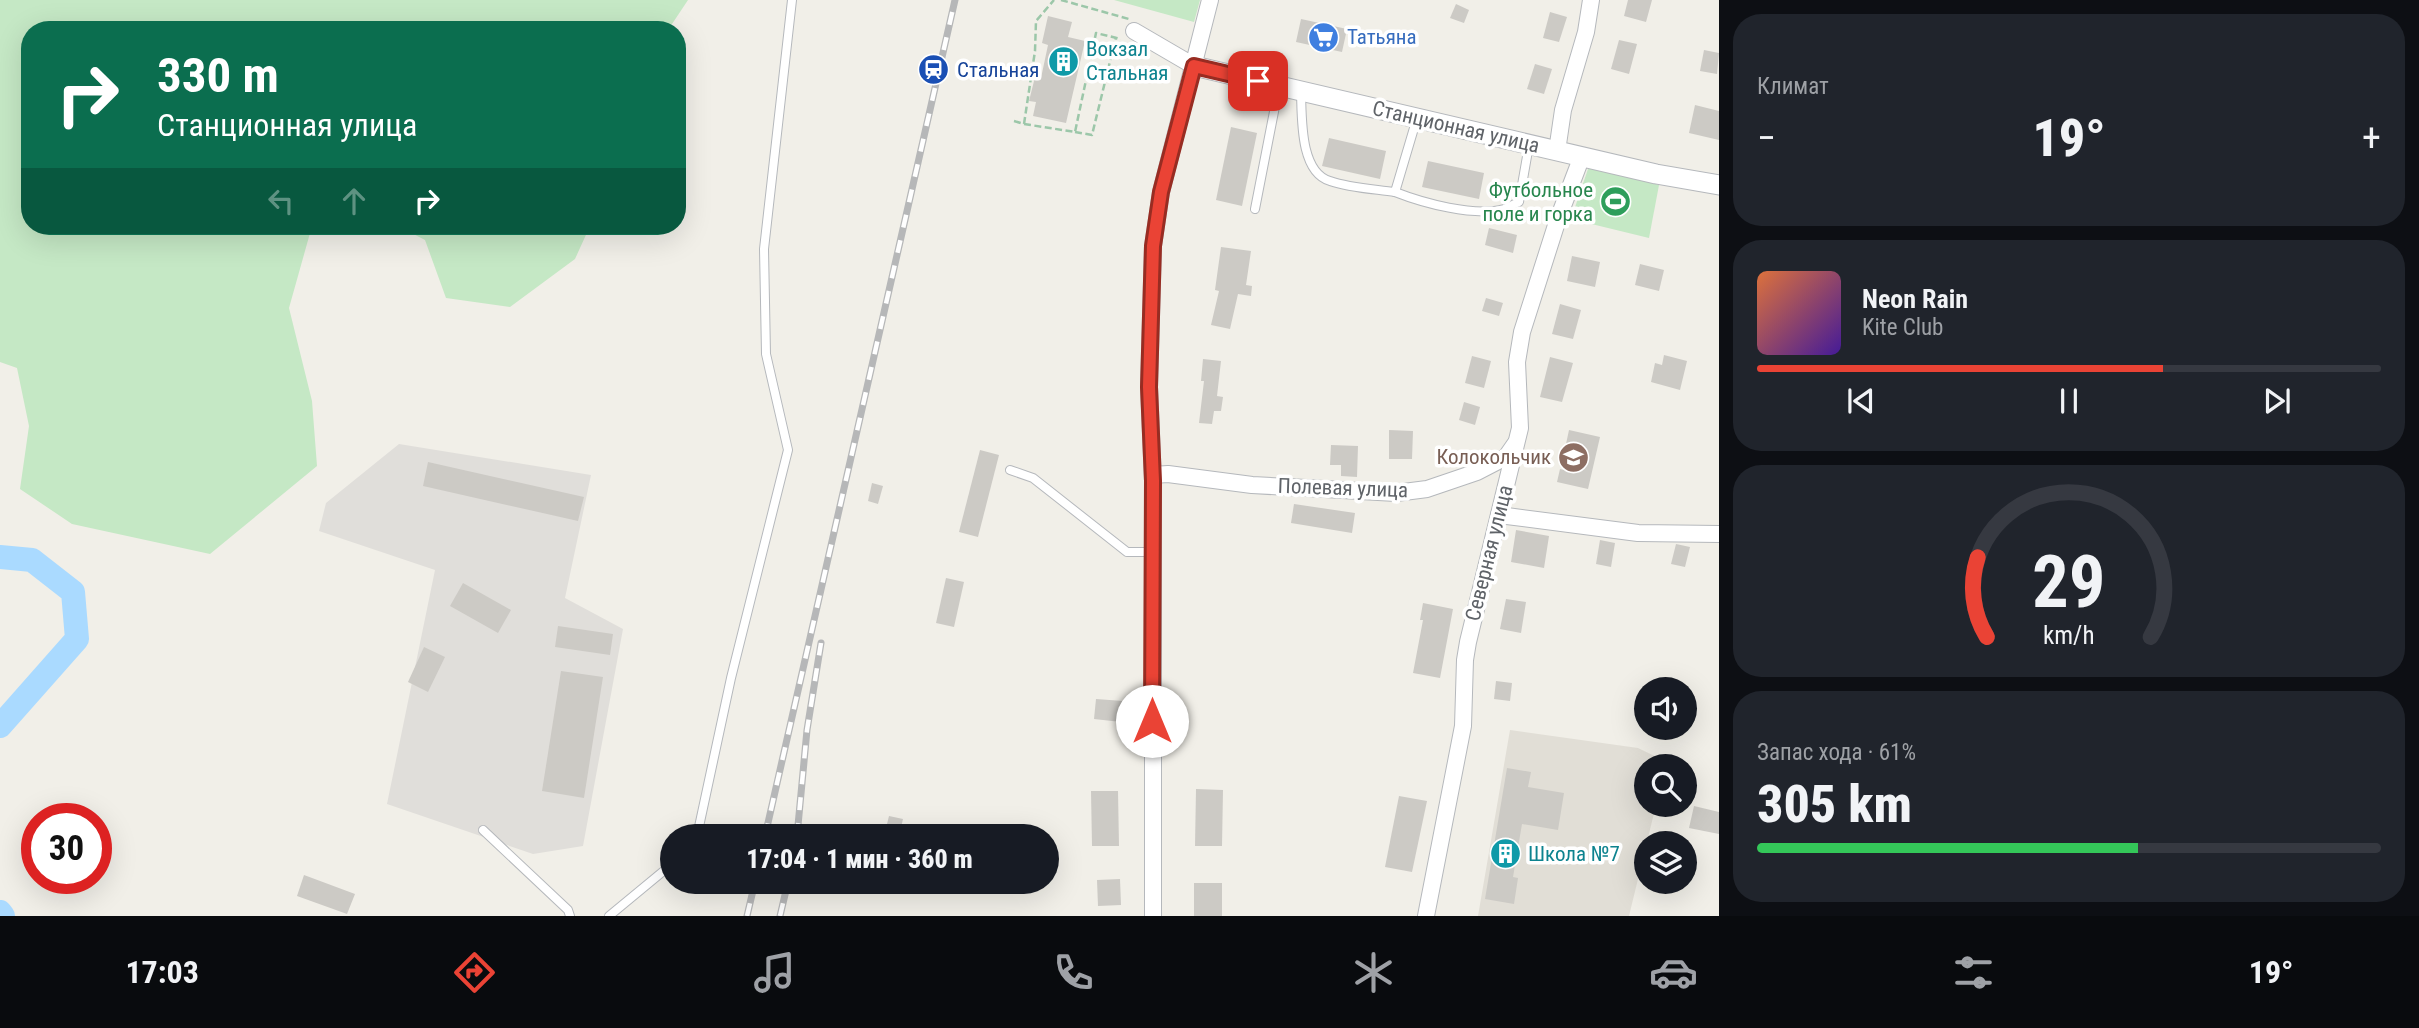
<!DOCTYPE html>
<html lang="ru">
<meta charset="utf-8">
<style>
body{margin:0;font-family:"Roboto Condensed",sans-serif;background:#20242c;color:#f1f3f6;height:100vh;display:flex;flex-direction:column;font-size:26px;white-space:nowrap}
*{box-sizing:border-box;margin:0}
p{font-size:23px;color:#9ea1a6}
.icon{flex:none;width:38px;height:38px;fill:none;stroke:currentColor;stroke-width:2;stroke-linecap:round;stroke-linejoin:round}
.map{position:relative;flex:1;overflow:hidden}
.details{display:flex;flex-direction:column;gap:14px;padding:14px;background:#0d0f14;width:700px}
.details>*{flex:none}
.top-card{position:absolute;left:21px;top:21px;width:665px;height:214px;border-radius:28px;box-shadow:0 7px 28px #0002;background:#0b6e4f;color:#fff;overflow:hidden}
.controls{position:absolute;left:1634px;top:677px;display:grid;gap:14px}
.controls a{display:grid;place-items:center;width:63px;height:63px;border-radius:50%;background:#171b24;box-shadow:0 7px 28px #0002;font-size:35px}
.speed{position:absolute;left:21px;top:803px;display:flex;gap:14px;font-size:35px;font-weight:700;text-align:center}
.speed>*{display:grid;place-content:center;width:91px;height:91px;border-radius:50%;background:#171b24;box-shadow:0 7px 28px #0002;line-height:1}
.speed .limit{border:10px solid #d22;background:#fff;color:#111}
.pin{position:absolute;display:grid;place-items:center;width:60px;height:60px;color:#fff;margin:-30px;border-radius:14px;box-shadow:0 4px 10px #0006}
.me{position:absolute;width:77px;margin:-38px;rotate:0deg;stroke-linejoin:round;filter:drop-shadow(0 0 5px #0008)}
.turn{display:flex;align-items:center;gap:24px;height:147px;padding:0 21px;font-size:32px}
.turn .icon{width:91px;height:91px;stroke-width:2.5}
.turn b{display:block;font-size:49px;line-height:60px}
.lanes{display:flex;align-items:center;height:66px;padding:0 21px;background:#0003;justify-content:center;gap:35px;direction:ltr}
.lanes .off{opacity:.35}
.big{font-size:52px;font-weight:800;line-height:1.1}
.details .widget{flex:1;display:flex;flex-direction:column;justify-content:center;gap:10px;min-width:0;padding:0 24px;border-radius:28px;background:#20242c}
.details .dial{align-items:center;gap:0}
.dial svg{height:182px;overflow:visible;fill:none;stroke:#363941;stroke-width:7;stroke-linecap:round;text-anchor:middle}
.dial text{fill:#f1f3f6;stroke:none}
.song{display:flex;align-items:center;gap:21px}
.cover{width:84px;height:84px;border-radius:10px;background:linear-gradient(135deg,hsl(20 70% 55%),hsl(260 70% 35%))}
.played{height:7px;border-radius:4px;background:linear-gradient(90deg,#ea4335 65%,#363941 65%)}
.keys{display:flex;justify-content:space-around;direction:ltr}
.heat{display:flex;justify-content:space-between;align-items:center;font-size:38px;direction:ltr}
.charge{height:10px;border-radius:5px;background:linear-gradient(90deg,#34c759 61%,#363941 0)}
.trip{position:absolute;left:660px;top:824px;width:399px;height:70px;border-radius:35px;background:#171b24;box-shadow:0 7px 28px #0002;font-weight:800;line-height:70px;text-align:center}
.menu{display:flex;height:112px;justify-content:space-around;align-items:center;background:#090b0e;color:#9ea1a6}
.menu .icon{width:49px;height:49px}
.menu .current{color:#ea4335}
.menu b{font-size:32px;color:#f1f3f6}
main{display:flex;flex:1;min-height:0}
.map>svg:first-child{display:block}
.industrial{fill:#e0deda}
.education{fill:#e1ded6}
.green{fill:#c5e8c5}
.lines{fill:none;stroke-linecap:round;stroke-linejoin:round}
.river{stroke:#aadaff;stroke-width:24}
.building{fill:#cccac5}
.service-casing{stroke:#b5b8bc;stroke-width:10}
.minor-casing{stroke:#b5b8bc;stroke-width:18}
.tertiary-casing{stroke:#b5b8bc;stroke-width:21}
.path{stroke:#9cc7a9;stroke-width:2.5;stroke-dasharray:7 3.5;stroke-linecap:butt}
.service{stroke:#fff;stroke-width:8}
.minor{stroke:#fff;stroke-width:16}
.tertiary{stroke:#fff;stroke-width:19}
.rail-casing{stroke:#b6b7b8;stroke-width:7}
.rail{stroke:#fff;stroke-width:4.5;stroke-dasharray:13;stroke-linecap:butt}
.route-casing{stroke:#982c22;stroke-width:18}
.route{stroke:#ea4335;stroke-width:12}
.labels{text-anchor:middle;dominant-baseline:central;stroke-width:7;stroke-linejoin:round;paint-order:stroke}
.shop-label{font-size:21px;fill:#366cbe;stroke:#fff;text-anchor:start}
.culture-label{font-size:21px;fill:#0d838f;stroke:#fff;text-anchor:start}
.transit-label{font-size:21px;fill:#164399;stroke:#fff;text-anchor:start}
.street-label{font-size:21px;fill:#5f6368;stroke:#fff}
.leisure-label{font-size:21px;fill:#27864d;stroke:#fff;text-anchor:end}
.education-label{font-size:21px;fill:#785e54;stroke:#fff;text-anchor:end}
</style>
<main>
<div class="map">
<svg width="1719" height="916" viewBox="0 0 1719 916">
<rect width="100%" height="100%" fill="#f1efe8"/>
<path class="industrial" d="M 399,444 L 591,475 L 565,598 L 623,629 L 583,846 L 533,854 L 387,804 L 435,570 L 319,531 L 326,503 Z"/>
<path class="education" d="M 1510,730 L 1638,748 L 1667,762 L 1666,766 L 1647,766 L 1647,805 L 1656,805 L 1629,916 L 1478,916 Z"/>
<g class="green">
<path d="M 0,0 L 688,0 L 668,30 L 30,30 L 30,226 L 312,226 L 289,308 L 312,401 L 317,466 L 210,554 L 72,524 L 20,489 L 29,426 L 17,368 L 0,362 Z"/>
<path d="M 1114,0 L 1200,0 L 1194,22 Z"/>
<path d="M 1589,166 L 1659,185 L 1649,238 L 1571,219 Z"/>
<path d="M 398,226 L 590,226 L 575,259 L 510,307 L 446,298 L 425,240 Z"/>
</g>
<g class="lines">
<g class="river">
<path d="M 0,557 L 32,560 L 73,592 L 77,639 L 0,726"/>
<path d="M 0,912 L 3,916"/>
</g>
</g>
<g class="building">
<path d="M 1628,0 L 1652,0 L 1646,22 L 1624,16 Z"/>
<path d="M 1456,4 L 1469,10 L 1464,23 L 1450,18 Z"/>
<path d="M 1550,12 L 1567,17 L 1559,42 L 1543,38 Z"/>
<path d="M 1048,16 L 1072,22 L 1068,37 L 1085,41 L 1066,123 L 1033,116 L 1036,102 L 1029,101 L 1035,77 L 1041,78 L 1048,45 L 1042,43 Z"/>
<path d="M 1301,19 L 1347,29 L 1342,52 L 1296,42 Z"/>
<path d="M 1619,40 L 1637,44 L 1629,74 L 1611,69 Z"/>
<path d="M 1704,50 L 1719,53 L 1717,74 L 1700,71 Z"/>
<path d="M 1535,64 L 1552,69 L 1544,94 L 1527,89 Z"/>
<path d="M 1695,105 L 1719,111 L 1719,140 L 1689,133 Z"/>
<path d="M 1231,127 L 1257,133 L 1242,206 L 1216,200 Z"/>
<path d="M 1329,138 L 1386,151 L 1380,179 L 1322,166 Z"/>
<path d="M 1428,161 L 1484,173 L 1479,199 L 1422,187 Z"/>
<path d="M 1489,228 L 1517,235 L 1513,253 L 1485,245 Z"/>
<path d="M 1221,247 L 1251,251 L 1246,285 L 1252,286 L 1251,296 L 1238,294 L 1230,329 L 1211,325 L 1219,291 L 1215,290 Z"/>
<path d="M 1572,256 L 1600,262 L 1595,287 L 1567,281 Z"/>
<path d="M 1640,264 L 1664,270 L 1659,291 L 1635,285 Z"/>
<path d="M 1486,298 L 1503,303 L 1499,316 L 1482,311 Z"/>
<path d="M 1560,304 L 1581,310 L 1573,339 L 1552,334 Z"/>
<path d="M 1664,355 L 1687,361 L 1680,390 L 1651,382 L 1655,363 L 1662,365 Z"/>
<path d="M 1472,356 L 1491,361 L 1484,388 L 1465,383 Z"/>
<path d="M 1550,357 L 1573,363 L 1562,402 L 1540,397 Z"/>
<path d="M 1203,359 L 1221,361 L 1217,396 L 1223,397 L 1221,411 L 1214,411 L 1212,424 L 1199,423 L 1204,381 L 1201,381 Z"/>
<path d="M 1464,402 L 1480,407 L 1475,425 L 1459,420 Z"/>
<path d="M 1389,430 L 1413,431 L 1412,459 L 1389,459 Z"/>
<path d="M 1569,430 L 1600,437 L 1588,489 L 1557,482 L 1560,469 L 1564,470 L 1569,445 L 1566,444 Z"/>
<path d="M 1331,445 L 1358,446 L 1357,477 L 1341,476 L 1341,465 L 1330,465 Z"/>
<path d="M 980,450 L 999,455 L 978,537 L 959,532 Z"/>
<path d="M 428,462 L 584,497 L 578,521 L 423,486 Z"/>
<path d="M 872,483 L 883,486 L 878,504 L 868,501 Z"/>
<path d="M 1294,504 L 1355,513 L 1352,533 L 1291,523 Z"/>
<path d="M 1516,530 L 1549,536 L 1544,568 L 1511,562 Z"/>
<path d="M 1600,540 L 1615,543 L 1611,567 L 1596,564 Z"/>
<path d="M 1676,544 L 1690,547 L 1685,567 L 1671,564 Z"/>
<path d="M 946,578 L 964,582 L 954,627 L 936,623 Z"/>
<path d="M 463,583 L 511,610 L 498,633 L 450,606 Z"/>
<path d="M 1506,599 L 1526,602 L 1521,633 L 1500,629 Z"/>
<path d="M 1423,603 L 1453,609 L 1440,678 L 1413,673 L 1423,620 L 1420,620 Z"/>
<path d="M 558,626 L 613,634 L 610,655 L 555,647 Z"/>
<path d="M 424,647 L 445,657 L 428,692 L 408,682 Z"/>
<path d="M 561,671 L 603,677 L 584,798 L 542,791 Z"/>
<path d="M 1496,681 L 1512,683 L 1510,701 L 1494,699 Z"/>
<path d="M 1096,699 L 1123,701 L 1121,722 L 1094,719 Z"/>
<path d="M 1507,768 L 1531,772 L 1528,787 L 1564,793 L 1558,830 L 1522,824 L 1513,877 L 1518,878 L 1514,904 L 1485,899 Z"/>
<path d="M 1196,789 L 1223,790 L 1222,846 L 1195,846 Z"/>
<path d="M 1091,791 L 1118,791 L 1119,846 L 1092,846 Z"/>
<path d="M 1399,796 L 1427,801 L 1412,872 L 1385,867 Z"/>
<path d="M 1694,806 L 1719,812 L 1719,834 L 1689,828 Z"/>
<path d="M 889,816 L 903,819 L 899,836 L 884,836 Z"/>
<path d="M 304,875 L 355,894 L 347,914 L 297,896 Z"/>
<path d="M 1120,879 L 1121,905 L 1098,906 L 1097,880 Z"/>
<rect x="1194" y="883" width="28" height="33"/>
</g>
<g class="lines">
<defs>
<g id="service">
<path d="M 1301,93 C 1302,119 1300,172 1330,181 C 1350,188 1374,189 1395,192"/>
<path d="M 1417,118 L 1395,192 C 1423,203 1474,217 1504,209 C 1509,207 1514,204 1519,202 L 1529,145"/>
<path d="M 1255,209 L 1279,86"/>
<path d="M 1010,470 L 1033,478 L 1127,552 L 1153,552"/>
<path d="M 483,830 L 568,910 L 570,916"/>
<path d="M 697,836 L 731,678 L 788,450 L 766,354 L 764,249 L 792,0"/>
<path d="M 609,916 L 672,864"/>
</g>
<g id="minor">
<path d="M 1134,31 L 1194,66"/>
<path d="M 1557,151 L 1563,110 L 1586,32 L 1591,0"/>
<path d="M 1153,475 L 1168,474 L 1252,485 L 1396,493 L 1427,489 L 1477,472 L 1506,457 L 1515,444"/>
<path d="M 1499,515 L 1638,533 L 1719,534"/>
<path d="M 1153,916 L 1153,481 L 1149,387 L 1153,246 L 1161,192 L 1210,0"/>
<path d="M 1426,916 L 1463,726 L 1465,660 L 1468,642 L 1520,428 L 1517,362 L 1522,332 L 1558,219 L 1582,156"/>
</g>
<path id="tertiary" d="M 1194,66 L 1656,174 L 1719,185"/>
</defs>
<use href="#service" class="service-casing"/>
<use href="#minor" class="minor-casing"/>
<use href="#tertiary" class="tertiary-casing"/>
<g class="path">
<path d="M 1061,0 L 1129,19"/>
<path d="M 1014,121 L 1024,124 L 1035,51 L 1036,21 L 1054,0"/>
<path d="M 1024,124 L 1075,132 L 1096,33 L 1121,39"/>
<path d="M 1075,132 L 1092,135 L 1116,37"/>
</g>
<use href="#service" class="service"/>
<use href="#minor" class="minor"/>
<use href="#tertiary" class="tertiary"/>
<defs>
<g id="rail">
<path d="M 765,836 L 955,0"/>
<path d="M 797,836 L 807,730 L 821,643"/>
<path d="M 747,916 L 755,882"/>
<path d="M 780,916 L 788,882"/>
</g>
</defs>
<use href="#rail" class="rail-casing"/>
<use href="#rail" class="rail"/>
</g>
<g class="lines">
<defs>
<path id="route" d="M 1152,721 L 1153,481 L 1149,387 L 1153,246 L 1161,192 L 1194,66 L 1258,81"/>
</defs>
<use href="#route" class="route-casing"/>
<use href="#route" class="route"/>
</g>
<defs>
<symbol id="supermarket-disc" viewBox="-11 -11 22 22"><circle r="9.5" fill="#3f7fe0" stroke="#fff"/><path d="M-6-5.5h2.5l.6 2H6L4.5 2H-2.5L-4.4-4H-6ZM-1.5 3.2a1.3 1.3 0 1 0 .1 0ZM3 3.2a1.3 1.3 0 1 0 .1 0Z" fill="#fff"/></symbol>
<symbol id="building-disc" viewBox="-11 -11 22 22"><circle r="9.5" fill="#0f9aa8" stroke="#fff"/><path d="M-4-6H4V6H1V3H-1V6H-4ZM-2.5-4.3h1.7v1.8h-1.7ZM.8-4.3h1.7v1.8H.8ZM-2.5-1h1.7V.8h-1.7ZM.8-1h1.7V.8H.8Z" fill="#fff"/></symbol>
<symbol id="station-disc" viewBox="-11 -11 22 22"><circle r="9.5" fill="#1a4fb4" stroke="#fff"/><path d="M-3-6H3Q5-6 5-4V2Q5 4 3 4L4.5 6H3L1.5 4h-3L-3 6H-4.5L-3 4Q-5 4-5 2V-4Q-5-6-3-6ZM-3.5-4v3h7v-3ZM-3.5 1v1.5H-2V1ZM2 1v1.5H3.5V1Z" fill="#fff"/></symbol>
<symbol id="stadium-disc" viewBox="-11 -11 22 22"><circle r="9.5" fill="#2e9e5b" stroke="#fff"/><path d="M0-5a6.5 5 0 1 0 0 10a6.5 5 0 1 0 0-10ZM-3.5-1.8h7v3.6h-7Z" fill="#fff"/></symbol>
<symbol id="school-disc" viewBox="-11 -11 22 22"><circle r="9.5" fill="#8d6e63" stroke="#fff"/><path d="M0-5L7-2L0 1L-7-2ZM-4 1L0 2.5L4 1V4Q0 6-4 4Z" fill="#fff"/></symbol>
</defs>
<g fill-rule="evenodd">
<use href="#supermarket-disc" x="1306" y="20" width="35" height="35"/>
<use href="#building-disc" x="1046" y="44" width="35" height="35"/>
<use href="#station-disc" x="916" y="52" width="35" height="35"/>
<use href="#stadium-disc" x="1598" y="184" width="35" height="35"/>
<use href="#school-disc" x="1556" y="440" width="35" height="35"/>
<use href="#building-disc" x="1488" y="836" width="35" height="35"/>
</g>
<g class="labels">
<g class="shop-label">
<text x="1347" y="37">Татьяна</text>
</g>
<g class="culture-label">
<text x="1086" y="49">Вокзал<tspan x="1086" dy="24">Стальная</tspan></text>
<text x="1528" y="854">Школа №7</text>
</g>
<g class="transit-label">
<text x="957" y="70">Стальная</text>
</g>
<g class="street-label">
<text transform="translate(1456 127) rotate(13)">Станционная улица</text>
<text transform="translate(1343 488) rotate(2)">Полевая улица</text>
<text transform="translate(1489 553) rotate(-76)">Северная улица</text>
</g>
<g class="leisure-label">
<text x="1593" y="190">Футбольное<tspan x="1593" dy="24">поле и горка</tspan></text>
</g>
<g class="education-label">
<text x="1551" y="457">Колокольчик</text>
</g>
</g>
</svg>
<div class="controls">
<a><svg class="icon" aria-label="sound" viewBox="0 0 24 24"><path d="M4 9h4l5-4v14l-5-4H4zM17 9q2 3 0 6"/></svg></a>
<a><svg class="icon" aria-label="search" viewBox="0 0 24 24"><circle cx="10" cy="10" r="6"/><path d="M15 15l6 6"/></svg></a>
<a><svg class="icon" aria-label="layers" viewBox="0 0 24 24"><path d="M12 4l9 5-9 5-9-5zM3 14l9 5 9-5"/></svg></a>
</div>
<div class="speed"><div class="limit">30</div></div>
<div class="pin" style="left:1258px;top:81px;background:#d93025"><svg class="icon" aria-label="arrive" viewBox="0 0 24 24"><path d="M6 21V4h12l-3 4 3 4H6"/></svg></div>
<svg class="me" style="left:1152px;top:721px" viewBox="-20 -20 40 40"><circle r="19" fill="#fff"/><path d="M0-13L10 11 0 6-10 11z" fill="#ea4335"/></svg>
<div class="trip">17:04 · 1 мин · 360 m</div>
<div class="top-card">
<div class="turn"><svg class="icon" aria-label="right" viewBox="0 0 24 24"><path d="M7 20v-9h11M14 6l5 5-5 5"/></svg><div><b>330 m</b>Станционная улица</div></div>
<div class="lanes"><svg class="icon off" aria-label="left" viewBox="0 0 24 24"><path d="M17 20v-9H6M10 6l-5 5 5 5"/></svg><svg class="icon off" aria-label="ahead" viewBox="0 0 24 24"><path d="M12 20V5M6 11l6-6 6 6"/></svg><svg class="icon" aria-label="right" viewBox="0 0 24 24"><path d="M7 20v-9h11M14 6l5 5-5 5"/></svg></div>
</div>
</div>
<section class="details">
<div class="widget"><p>Климат</p>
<div class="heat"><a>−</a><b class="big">19°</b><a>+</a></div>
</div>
<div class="widget">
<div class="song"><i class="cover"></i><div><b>Neon Rain</b><p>Kite Club</p></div></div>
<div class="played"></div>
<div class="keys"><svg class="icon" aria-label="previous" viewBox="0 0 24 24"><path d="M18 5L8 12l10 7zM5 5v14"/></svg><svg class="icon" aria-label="pause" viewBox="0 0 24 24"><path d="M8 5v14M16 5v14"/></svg><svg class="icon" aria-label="next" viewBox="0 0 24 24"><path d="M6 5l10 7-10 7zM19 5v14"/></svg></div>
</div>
<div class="widget dial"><svg viewBox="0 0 100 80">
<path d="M14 69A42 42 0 1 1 86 69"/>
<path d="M14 69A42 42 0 0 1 10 34" stroke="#ea4335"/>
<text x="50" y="56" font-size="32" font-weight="700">29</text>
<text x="50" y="72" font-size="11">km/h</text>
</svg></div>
<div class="widget"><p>Запас хода · 61%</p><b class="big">305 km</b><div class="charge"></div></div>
</section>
</main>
<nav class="menu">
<b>17:03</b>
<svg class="icon current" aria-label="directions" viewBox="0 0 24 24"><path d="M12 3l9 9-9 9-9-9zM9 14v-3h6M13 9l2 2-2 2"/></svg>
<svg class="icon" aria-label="music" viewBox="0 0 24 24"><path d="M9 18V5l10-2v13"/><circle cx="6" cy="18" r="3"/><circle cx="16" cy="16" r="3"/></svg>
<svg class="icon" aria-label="phone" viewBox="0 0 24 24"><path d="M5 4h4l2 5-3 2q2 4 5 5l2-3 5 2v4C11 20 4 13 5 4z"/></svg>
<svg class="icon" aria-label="climate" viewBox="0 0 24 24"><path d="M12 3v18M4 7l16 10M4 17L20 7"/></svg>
<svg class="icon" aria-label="car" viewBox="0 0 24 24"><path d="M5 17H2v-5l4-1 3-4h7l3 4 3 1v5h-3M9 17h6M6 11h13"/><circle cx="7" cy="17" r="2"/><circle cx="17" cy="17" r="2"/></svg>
<svg class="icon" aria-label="filters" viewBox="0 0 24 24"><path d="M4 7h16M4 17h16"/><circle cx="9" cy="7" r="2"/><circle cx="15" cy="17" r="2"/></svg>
<b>19°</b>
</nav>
